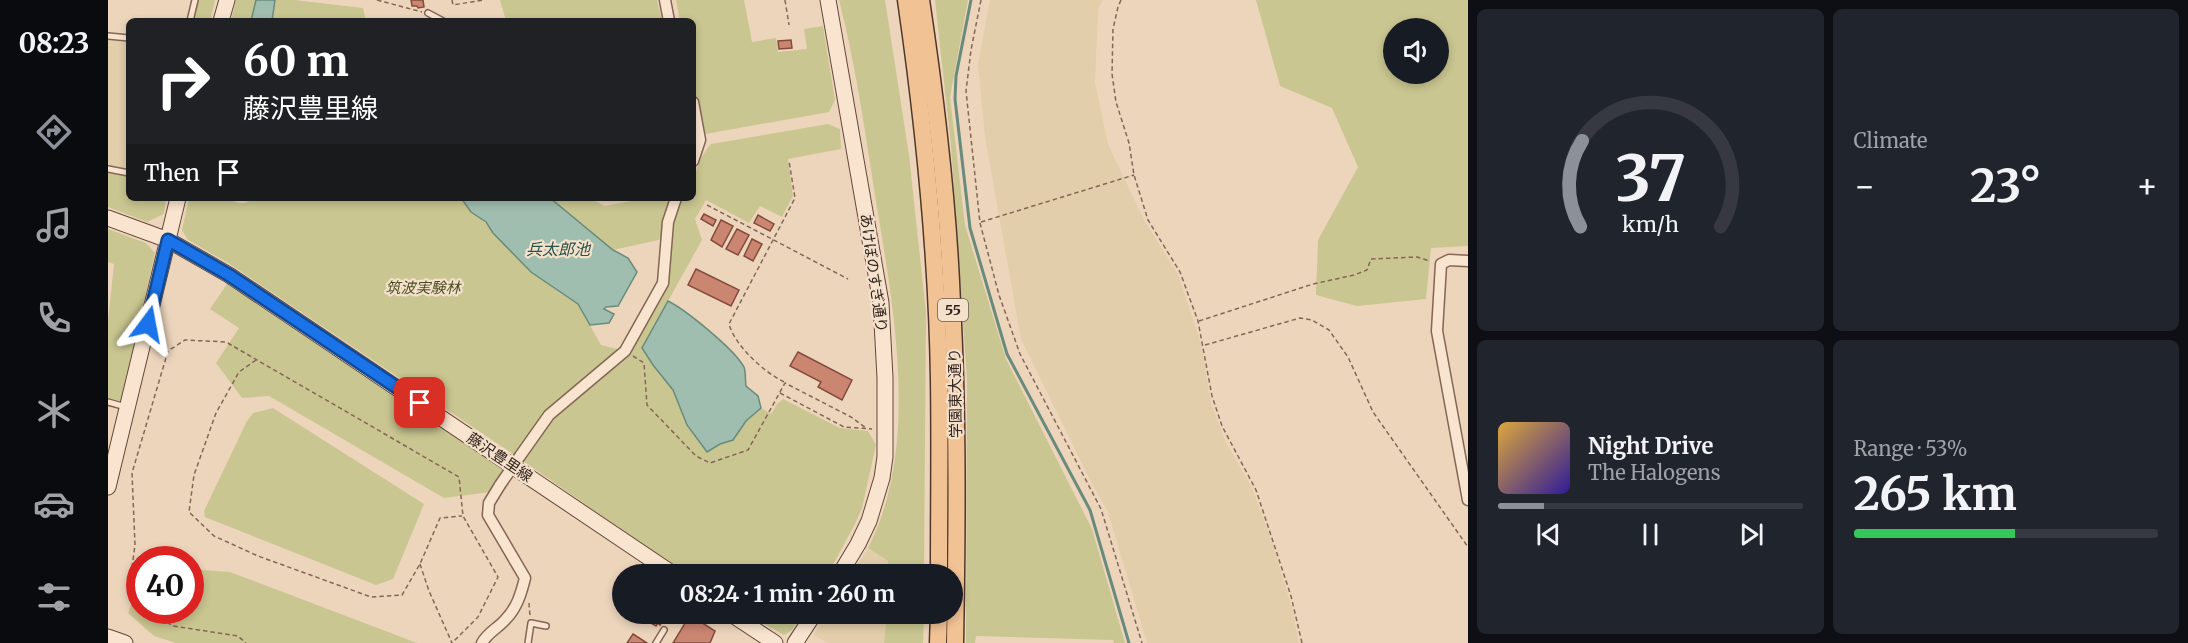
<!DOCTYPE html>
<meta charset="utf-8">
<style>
body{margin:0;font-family:Merriweather,"Noto Sans JP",serif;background:#20242c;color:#f1f3f6;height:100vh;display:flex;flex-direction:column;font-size:22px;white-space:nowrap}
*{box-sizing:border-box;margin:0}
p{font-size:20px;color:#9ea1a6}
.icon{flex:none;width:33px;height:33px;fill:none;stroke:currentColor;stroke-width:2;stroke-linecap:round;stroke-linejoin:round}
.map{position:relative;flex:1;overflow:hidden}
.drawer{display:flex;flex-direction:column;gap:9px;padding:9px;background:#0d0f14;width:720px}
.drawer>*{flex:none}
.hud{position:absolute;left:18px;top:18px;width:570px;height:183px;border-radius:9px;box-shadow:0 3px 9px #0003;background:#202124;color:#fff;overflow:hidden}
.tools{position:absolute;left:1275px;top:18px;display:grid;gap:12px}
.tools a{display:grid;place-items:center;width:66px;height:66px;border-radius:50%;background:#171b24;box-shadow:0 3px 9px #0003;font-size:30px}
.speed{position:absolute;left:18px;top:546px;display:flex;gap:12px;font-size:30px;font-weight:700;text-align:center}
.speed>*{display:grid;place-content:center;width:78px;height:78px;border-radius:50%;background:#171b24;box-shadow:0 3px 9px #0003;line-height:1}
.speed .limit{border:9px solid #d22;background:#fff;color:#111}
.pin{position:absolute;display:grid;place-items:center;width:51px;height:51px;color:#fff;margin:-26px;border-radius:12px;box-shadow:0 3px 9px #0006}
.me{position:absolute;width:66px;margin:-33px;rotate:13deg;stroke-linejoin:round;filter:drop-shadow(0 0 4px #0008)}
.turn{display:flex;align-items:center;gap:21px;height:126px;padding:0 18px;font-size:27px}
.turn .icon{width:78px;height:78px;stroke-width:2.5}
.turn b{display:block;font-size:42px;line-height:51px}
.then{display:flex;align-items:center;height:57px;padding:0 18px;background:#0003;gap:12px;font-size:22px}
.big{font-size:45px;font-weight:700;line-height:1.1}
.drawer .widget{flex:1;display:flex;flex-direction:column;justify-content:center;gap:9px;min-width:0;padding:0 21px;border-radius:9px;background:#20242c}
.drawer .dial{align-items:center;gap:0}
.dial svg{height:156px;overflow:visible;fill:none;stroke:#363941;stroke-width:7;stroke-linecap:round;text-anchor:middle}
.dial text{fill:#f1f3f6;stroke:none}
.song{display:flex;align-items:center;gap:18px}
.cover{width:72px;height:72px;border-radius:9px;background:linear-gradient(135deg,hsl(40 70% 55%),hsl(250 70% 35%))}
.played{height:6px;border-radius:3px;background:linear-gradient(90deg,#8c9099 15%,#363941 15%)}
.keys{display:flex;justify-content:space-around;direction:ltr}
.heat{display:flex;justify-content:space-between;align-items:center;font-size:33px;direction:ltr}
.charge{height:9px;border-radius:4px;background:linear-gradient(90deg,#34c759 53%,#363941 0)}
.drawer .tiles{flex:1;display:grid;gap:9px;grid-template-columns:repeat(2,1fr)}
.trip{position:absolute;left:504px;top:564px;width:351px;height:60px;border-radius:30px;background:#171b24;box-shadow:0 3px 9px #0003;font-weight:700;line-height:60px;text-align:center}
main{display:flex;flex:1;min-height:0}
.dock{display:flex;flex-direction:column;width:108px;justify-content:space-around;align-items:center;background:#090b0e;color:#9ea1a6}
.dock .icon{width:42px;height:42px}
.dock .on{color:#8c9099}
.dock b{font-size:27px;color:#f1f3f6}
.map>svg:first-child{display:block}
.farmland{fill:#e2ceaa}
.green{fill:#cac691;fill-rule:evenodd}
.water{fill:#a0beaf;stroke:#688b7c;stroke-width:1.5}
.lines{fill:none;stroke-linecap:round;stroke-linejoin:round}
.stream{stroke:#688b7c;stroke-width:3}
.building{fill:#cb8672;stroke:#834b3c;stroke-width:1.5}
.lane-casing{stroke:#846656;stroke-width:8}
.street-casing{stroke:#846656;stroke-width:13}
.secondary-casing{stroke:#65473a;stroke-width:17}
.primary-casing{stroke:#51362b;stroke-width:19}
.path{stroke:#846656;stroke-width:1.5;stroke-dasharray:4.5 3;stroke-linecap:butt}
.lane{stroke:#f8e4cf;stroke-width:5}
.street{stroke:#f8e4cf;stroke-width:10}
.secondary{stroke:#f8e4cf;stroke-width:15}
.primary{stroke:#f1c293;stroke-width:16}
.street-bridge-casing{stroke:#846656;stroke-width:13;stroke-linecap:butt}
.street-bridge{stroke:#f8e4cf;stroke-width:10}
.route-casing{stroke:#114b97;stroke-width:15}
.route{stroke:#1a73e8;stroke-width:10}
.labels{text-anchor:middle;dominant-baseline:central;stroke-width:4.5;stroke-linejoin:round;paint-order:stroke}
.shield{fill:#f4e1cc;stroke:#6d5b50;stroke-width:1.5}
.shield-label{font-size:14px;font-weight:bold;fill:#33221b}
.street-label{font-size:15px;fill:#33221b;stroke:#f4e1cc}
.park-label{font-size:15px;font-style:italic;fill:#4c4f22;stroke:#f4e1cc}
.water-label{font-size:16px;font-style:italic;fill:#2a5349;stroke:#f4e1cc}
</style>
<main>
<nav class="dock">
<b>08:23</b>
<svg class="icon on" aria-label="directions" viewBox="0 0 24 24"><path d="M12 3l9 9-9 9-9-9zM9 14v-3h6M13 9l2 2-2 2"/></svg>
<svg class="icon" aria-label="music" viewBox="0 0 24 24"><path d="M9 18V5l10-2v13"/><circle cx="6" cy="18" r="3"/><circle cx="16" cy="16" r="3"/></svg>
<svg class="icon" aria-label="phone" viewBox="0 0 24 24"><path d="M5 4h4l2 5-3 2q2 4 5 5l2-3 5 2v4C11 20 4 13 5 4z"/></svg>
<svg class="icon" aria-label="climate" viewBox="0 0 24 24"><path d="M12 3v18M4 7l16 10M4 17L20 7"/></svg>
<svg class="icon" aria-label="car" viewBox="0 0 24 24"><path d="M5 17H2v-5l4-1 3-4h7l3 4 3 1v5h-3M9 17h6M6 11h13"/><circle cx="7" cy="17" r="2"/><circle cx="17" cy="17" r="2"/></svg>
<svg class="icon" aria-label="filters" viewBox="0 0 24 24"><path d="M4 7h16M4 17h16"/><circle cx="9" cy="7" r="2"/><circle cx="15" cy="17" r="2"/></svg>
</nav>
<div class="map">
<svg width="1360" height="643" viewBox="0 0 1360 643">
<rect width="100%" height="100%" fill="#edd5bc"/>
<g class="farmland">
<path d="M 882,0 L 995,0 L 990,9 L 987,82 L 1000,144 L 1036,220 L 1070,274 L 1093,343 L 1103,403 L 1117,440 L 1145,490 L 1163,539 L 1184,608 L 1191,643 L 1039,643 L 1000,512 L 982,480 L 913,339 L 877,137 L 870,64 Z"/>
<path d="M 0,39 L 21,41 L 21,173 L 0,169 Z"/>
<path d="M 760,548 L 780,561 L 780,574 L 743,574 Z"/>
<path d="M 719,614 L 779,614 L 776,643 L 720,643 L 706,635 Z"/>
</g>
<g class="green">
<path d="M 87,0 L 107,0 L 102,21 L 82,21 Z"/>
<path d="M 128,0 L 148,0 L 143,21 L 123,21 Z"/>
<path d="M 167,0 L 186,0 L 255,8 L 258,21 L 164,21 Z"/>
<path d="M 392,0 L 549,0 L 554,21 L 398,21 Z"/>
<path d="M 568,0 L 636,0 L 644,42 L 668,38 L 670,52 L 699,49 L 696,29 L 715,26 L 727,100 L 721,112 L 592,135 L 585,95 L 585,21 L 572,21 Z"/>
<path d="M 731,0 L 777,0 L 801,155 L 818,313 L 816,574 L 780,574 L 780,561 L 760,548 C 814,444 784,299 766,189 C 756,125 747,62 731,0 Z"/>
<path d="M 827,0 L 860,0 L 842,97 L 857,225 L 898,359 L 984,529 L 1017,643 L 1006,643 L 1005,640 L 868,636 L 867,643 L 858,643 L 859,380 L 843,146 Z"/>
<path d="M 1148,0 L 1360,0 L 1360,246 L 1323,248 L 1318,299 L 1249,306 L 1208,295 L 1210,240 L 1250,167 L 1224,108 L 1172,86 ZM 1286,28 L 1330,28 L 1330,74 L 1286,74 Z"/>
<path d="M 720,124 L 732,129 L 733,149 L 680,159 L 685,196 L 674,217 L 652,206 L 641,223 L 598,200 L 587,219 L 594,240 L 534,348 L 543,363 L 565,391 L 579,425 L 598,452 L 612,444 L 625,440 L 638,421 L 653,408 L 663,414 L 669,404 L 675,399 L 732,428 L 760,431 L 768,445 L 754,508 L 748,522 L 720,574 L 578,574 L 402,452 L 120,263 L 80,240 L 74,230 L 81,198 C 92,198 105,196 115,198 C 130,201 131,208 147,198 L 353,198 C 361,213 376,218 385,233 L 444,287 L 470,304 L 493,345 L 517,351 L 523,347 L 561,282 L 566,218 L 575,198 L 585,198 C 585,177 589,160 603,144 Z"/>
<path d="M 0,169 L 21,173 L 21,198 L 58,198 L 56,214 L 39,222 L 0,207 Z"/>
<path d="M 442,198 L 481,198 L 497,206 L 538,198 L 563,198 L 555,239 L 505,250 Z"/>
<path d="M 0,229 L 38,243 L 47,253 L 13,401 L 0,398 L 0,321 L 6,264 L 0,262 Z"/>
<path d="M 119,284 L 395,469 L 382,492 L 336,498 L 161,396 L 134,398 L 108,363 L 131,328 L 102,309 Z"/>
<path d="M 165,408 L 316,504 L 285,579 L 268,585 L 97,517 L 96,511 L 139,421 L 145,413 Z"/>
<path d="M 83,566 L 94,570 L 122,572 L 309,643 L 68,643 L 46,636 L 20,613 L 31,584 L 32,610 L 82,610 Z"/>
<path d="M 638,614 L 694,614 L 684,630 L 676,635 Z"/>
<path d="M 779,614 L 816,614 L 815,643 L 776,643 Z"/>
</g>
<g class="water">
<path d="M 148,0 L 167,0 L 164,21 L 143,21 Z"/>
<path d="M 353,198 L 442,198 L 505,250 L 520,258 L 529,272 L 510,306 L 498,307 L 496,309 L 506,314 L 501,323 L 482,325 L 470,304 L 423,272 L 385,233 L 378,222 L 363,212 Z"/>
<path d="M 560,301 C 578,310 626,349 636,367 C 638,372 637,381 638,386 L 650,396 L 653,408 L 638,421 L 625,440 L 612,444 L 599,452 L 579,425 L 565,390 L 545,365 L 534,348 Z"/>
</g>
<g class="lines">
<path class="stream" d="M 863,0 L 848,76 L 847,99 L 862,228 L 899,354 L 982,510 L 1021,643"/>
</g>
<g class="building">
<path d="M 303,0 L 315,0 L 316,7 L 310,8 L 309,6 L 304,6 Z"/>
<path d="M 683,40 L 684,48 L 671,49 L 670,41 Z"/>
<path d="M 596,214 L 608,220 L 605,226 L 593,219 Z"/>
<path d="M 650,215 L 666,224 L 662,231 L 646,223 Z"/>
<path d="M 613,220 L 625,226 L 614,247 L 603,240 Z"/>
<path d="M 629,229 L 641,235 L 630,255 L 618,249 Z"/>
<path d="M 644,239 L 654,244 L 645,261 L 636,256 Z"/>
<path d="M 588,269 L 631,290 L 623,306 L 580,285 Z"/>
<path d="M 690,352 L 744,380 L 734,400 L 710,387 L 713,382 L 682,366 Z"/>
<path d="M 527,614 L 572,614 L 567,621 L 558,616 L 552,625 L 550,623 L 548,626 Z"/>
<path d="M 582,615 L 607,631 L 602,643 L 565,643 Z"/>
<path d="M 525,634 L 539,643 L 519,643 Z"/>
</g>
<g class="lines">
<defs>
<g id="lane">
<path d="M 320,13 L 335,21"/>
<path d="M 82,21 L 87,0"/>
<path d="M 0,36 L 21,38"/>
<path d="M 0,169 L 21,173"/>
<path d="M 0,402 L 18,407"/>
<path d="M 420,643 L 423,623 L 438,626"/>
<path d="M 548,643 L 556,630"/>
</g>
<g id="street">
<path d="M 557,0 L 561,21"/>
<path d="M 585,102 L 592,140 L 585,161"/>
<path d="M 1360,261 L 1341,260 L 1333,264 L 1329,331 L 1360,500"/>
<path d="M 412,456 L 441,415 L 517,351 L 555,283 L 560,222 L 568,198"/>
<path d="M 374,643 C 380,632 389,629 397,620 C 409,608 413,594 417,578 L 380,515 L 381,503 L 392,485"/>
</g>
<g id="secondary">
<path d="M 720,0 L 773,303 L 777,378 L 777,457 L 774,478 L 761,521 L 750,544 L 732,574"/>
<path d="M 113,21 L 119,0"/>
<path d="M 0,218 L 60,240 L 121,275 L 565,574"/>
<path d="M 0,487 L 70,198"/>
<path d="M 623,614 L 667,643"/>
<path d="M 0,637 L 17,643"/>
<path d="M 687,643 L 706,614"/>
</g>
<g id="primary">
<path d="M 798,0 C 816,125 829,253 831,379 C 832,444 831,509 831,574"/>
<path d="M 813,0 C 828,100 840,201 844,303 C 850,416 849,530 847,643"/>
<path d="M 830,643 L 831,614"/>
</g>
</defs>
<use href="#lane" class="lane-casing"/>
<use href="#street" class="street-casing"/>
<use href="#secondary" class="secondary-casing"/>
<use href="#primary" class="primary-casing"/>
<g class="path">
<path d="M 269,0 L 314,12"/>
<path d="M 344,0 L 345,5 L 375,0"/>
<path d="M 677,0 L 681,25"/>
<path d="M 873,0 L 863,50 L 858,91 L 872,223 L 891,295 L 912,354 L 993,509 L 1034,643"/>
<path d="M 1013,0 L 1010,7 L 1005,29 L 1004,74 L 1008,102 L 1021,143 L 1026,175 L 1040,220 L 1072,272 L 1090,321 L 1104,396 L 1114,426 L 1148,490 L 1183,596 L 1194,643"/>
<path d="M 599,205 L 740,279"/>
<path d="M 873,222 L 1026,175"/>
<path d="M 1091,321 L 1205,284 L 1246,275 L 1259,270 L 1263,259 L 1309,257 L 1322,261"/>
<path d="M 1097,345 L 1192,318 L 1204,320 L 1221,330 L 1240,357 L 1265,412 L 1360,547"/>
<path d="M 525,356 L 536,363 L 539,405 L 588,456 L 602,463 L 640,450 L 677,383 L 743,417 L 758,428"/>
<path d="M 148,360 L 131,372 L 108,413 L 86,475 L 81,512 L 106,536 L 150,556 L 263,597 L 294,595 L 312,564 L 332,518 L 354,516"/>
<path d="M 676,382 C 656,372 627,346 621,324 L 687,198 L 681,161"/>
<path d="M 672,393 L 736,427 L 764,429"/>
<path d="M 312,564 L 321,591 L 344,643"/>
<path d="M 32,600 L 21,589 L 27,545 L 24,473 L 60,351 L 77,340 L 118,342 L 351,477 L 355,516 L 390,577 L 370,617 L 344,643"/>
<path d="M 421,603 L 422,616"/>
<path d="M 40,610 L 65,626 L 130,636 L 138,643"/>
</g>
<use href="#lane" class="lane"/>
<use href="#street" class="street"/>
<use href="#secondary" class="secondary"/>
<use href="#primary" class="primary"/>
<defs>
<path id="street-bridge" d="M 392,485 L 412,456"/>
</defs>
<use href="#street-bridge" class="street-bridge-casing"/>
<use href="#street-bridge" class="street-bridge"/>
</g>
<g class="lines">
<defs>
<path id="route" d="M 40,324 L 60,240 L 121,275 L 312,403"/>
</defs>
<use href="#route" class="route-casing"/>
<use href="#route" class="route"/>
</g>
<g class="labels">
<rect class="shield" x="830" y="299" width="30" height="22" rx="4.5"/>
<g class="shield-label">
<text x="845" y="310">55</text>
</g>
<g class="street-label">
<text transform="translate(766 273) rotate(82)">あけぼのすぎ通り</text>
<text transform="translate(847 393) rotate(-91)">学園東大通り</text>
<text transform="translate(392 457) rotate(34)">藤沢豊里線</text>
</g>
<g class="park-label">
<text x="315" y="287">筑波実験林</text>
</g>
<g class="water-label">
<text x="450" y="249">兵太郎池</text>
</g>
</g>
</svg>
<div class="tools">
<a><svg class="icon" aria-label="sound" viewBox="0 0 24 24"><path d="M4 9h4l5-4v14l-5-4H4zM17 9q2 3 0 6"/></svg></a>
</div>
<div class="speed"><div class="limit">40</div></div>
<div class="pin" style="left:312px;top:403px;background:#d93025"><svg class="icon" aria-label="arrive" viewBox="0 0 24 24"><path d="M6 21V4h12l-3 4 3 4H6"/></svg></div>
<svg class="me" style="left:40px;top:324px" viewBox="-20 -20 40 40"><path d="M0-17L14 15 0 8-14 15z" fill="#1a73e8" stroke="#fff" stroke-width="4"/></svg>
<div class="trip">08:24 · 1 min · 260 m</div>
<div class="hud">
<div class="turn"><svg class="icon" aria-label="right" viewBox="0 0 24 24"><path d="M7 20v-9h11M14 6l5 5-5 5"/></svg><div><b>60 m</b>藤沢豊里線</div></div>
<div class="then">Then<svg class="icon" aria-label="arrive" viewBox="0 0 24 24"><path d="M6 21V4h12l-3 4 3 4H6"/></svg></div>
</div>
</div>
<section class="drawer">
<div class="tiles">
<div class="widget dial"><svg viewBox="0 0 100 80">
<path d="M14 69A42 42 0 1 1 86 69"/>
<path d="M14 69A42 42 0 0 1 15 25" stroke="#8c9099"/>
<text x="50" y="56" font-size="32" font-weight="700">37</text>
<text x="50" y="72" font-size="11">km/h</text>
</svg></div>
<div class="widget"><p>Climate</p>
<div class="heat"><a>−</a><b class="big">23°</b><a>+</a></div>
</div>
<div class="widget">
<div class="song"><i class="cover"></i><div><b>Night Drive</b><p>The Halogens</p></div></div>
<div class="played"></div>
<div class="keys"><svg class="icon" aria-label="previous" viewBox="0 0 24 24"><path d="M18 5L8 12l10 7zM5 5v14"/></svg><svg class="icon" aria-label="pause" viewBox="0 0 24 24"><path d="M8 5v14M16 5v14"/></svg><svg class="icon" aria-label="next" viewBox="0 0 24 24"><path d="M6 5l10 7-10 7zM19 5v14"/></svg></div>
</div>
<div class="widget"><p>Range · 53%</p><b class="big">265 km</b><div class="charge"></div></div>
</div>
</section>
</main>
